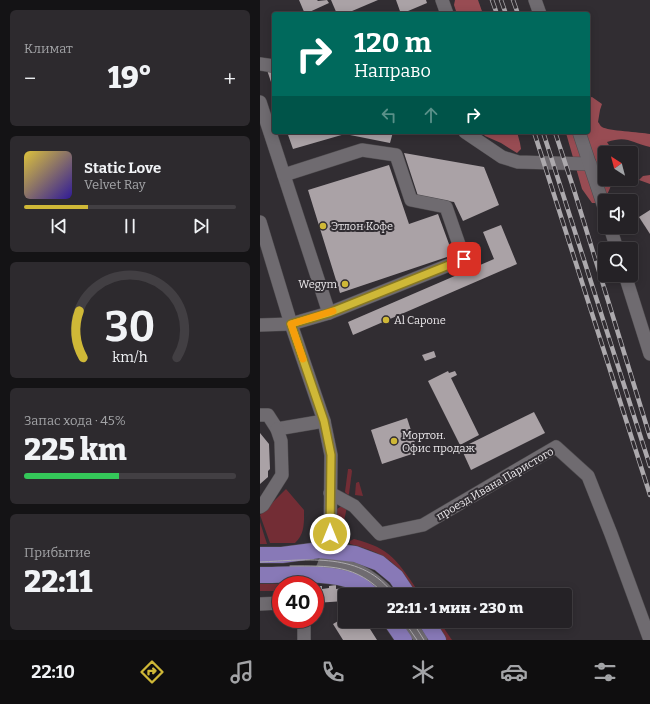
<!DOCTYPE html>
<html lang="ru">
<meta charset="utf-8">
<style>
body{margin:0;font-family:Bitter,serif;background:#2d2a2e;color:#f1f3f6;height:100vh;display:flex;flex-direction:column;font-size:15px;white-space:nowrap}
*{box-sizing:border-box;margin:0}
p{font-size:13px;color:#a3a4a7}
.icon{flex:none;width:22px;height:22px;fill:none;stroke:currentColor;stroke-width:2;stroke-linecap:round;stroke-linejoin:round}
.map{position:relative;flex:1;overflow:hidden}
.side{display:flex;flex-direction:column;gap:10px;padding:10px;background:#141315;width:260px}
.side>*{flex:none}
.hud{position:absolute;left:12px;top:12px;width:318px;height:122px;border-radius:4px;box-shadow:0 2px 10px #0003,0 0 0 1px #423f43;background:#00695c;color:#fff;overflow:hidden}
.needle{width:26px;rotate:324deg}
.controls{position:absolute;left:338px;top:146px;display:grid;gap:8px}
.controls a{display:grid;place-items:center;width:40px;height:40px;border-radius:4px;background:#252226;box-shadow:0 2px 10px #0003,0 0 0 1px #423f43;font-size:20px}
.speed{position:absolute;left:12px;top:576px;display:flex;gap:8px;font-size:20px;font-weight:700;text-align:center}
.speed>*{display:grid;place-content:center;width:52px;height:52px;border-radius:50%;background:#252226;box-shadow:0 2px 10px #0003,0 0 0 1px #423f43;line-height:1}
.speed .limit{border:6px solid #d22;background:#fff;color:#111}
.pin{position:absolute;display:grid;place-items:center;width:34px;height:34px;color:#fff;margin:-17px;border-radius:8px;box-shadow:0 2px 6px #0006}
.me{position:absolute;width:44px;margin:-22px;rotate:0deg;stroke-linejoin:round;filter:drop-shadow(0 0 3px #0008)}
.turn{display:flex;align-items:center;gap:14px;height:84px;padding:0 16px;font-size:18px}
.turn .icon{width:52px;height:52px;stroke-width:2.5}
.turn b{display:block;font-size:28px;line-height:34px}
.lanes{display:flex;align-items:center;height:38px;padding:0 16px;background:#0003;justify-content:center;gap:20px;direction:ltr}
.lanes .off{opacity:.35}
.big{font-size:30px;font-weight:800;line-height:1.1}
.side .card{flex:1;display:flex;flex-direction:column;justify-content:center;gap:6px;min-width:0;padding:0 14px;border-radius:6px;background:#2d2a2e}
.side .dial{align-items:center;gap:0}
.dial svg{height:104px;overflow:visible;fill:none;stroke:#423f43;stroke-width:7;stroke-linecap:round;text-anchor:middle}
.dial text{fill:#f1f3f6;stroke:none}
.song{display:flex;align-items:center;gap:12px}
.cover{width:48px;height:48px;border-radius:6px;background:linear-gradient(135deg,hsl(50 70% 55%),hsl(250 70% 35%))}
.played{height:4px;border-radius:2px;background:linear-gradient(90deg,#cfb837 30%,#423f43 30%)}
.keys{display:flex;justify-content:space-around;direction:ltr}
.heat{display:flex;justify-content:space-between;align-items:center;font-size:22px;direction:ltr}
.charge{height:6px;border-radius:3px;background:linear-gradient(90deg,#34c759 45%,#423f43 0)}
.trip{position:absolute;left:78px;top:588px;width:234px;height:40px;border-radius:4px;background:#252226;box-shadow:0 2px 10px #0003,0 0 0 1px #423f43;font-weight:800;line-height:40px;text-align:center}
.tab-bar{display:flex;height:64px;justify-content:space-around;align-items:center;background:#0f0e0f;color:#a3a4a7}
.tab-bar .icon{width:28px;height:28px}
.tab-bar .selected{color:#cfb837}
.tab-bar b{font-size:18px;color:#f1f3f6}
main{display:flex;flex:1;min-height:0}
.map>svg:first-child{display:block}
.green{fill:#732d35}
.forest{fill:#984c53}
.building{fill:#aaa2a6}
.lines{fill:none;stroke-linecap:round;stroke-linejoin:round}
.minor-casing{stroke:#4f4c4f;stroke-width:14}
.major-casing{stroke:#4f4c4f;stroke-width:17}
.minor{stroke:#6f6b70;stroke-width:13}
.major{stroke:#8879b7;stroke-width:16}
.tram{stroke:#aca9ad;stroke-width:1}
.rail-casing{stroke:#aca9ad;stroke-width:4.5}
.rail{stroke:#312d32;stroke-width:3;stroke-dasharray:9;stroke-linecap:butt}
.route-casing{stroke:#877824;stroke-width:10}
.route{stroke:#cfb837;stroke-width:7}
.slow{stroke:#f59e0b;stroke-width:7}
.poi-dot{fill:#cfb837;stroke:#312d32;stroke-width:1.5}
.labels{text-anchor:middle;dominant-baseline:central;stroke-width:4;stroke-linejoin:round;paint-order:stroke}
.poi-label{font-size:11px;fill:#eae7ea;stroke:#312d32;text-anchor:start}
.street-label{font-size:11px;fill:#eae7ea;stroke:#312d32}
</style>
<main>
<section class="side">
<div class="card"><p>Климат</p>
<div class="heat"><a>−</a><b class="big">19°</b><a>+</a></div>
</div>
<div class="card">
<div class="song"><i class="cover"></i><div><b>Static Love</b><p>Velvet Ray</p></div></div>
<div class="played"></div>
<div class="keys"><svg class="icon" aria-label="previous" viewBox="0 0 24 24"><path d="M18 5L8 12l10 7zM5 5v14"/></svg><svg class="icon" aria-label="pause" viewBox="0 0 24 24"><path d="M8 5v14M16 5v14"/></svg><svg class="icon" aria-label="next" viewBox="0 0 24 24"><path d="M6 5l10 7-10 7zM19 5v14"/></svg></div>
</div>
<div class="card dial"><svg viewBox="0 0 100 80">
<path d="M14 69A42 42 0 1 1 86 69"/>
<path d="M14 69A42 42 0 0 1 11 33" stroke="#cfb837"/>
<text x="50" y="56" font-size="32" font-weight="700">30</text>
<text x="50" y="72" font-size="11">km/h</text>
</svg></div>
<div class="card"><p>Запас хода · 45%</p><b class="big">225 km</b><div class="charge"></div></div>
<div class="card"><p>Прибытие</p><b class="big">22:11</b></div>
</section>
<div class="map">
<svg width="390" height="640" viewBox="0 0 390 640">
<rect width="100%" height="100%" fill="#312d32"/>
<g class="green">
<path d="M 88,469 L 91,469 L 92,471 L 89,494 L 88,495 L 85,492 Z"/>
<path d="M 98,482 L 99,482 L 103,496 L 95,495 L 96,483 Z"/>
<path d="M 26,489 L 44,510 C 44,522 45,534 35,543 L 10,543 L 0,515 Z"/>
<path d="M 83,505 L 87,507 L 82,530 L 76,532 L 77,509 Z"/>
<path d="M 0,522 L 7,544 L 0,544 Z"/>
<path d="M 94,539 C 131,548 138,562 158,591 L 158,594 L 153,595 C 150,588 147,581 143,575 C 132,557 110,549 90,544 L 90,541 Z"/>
<path d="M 0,584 L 19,584 L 19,587 L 16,591 L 0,591 Z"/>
<path d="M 171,621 L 179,621 L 192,640 L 183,640 Z"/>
</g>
<g class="forest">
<path d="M 195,0 L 218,0 L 223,14 L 197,14 L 194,5 Z"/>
<path d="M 332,97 L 342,104 L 340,110 L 338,122 C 340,124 340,126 342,127 C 348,131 380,132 390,134 L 390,147 C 371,143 368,135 347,142 L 354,153 L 345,153 L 345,179 L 353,179 C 350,189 346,204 332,203 L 322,189 L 306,133 L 328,132 L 328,98 Z"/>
<path d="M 221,132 L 257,132 L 260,143 L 261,149 L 257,153 L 241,143 L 225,136 Z"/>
<path d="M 390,175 L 390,184 L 379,180 L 383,176 Z"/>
</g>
<g class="building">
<path d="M 39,0 L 57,0 L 58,1 L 67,0 L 69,3 L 45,14 Z"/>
<path d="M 71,0 L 118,0 L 85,14 L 77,14 Z"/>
<path d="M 136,0 L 166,0 L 167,3 L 141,14 Z"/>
<path d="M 7,70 L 14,71 L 14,91 Z"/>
<path d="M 27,132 L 133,132 L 130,143 L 85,134 L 33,149 Z"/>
<path d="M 144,153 L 224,167 L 239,205 L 203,221 L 194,202 L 158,196 Z"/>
<path d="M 129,165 L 149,224 L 178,214 L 193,255 L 80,293 L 48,190 Z"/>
<path d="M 390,210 L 390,234 L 379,217 Z"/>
<path d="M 241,225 L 257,264 L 93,335 L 88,322 L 234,259 L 223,232 Z"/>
<path d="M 174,351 L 176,357 L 165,361 L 162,355 Z"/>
<path d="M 188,371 L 189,373 L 195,371 L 197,375 L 191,378 L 219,435 L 200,445 L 168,381 Z"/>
<path d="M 274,412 L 285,433 L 211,470 L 201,448 Z"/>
<path d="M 147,418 L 158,452 L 122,464 L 111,430 Z"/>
<path d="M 0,433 L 9,444 L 10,469 L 8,471 L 8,477 L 0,484 Z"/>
<path d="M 76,585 L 76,589 L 84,588 L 85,601 L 55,603 L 55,586 L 62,586 L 62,589 L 69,588 L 69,586 Z"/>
<path d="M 85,617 L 85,621 L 105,621 L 117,640 L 83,640 L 73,624 Z"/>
</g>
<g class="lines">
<defs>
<g id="minor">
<path d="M 182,0 L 187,14"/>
<path d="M 275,0 L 280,14"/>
<path d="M 0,64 L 14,66"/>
<path d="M 0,102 L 69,313"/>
<path d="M 205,132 L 242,157 L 258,162 L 330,164"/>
<path d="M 319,132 L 345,210"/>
<path d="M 0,222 L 31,324 L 64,421 L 71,455 L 70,550 L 60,575"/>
<path d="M 350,227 L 357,249"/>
<path d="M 365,275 L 390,354"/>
<path d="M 0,325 L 31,324 L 69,313 L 204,259 L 186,207 L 151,200 L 136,155 L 102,150 L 24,175"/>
<path d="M 0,415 L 8,415 L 17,429 L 64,421"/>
<path d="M 70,493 L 94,506 L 120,534 L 163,525 L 296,447 L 328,476 L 351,534 L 390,640"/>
<path d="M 0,507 L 3,505 L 22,475 L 21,441 L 17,429"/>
<path d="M 65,563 C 94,566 109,573 130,595"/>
<path d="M 0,604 L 21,603"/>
<path d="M 44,619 L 44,640"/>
<path d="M 148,621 L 161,640"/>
</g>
<g id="major">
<path d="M 0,555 L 22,555 L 60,550 L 95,554 L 119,563 L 136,577 L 148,595"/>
<path d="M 0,575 C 27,575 70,571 95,582 C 102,585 107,590 112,595"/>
<path d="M 131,621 L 144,640"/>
<path d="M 166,621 L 178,640"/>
</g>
</defs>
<use href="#minor" class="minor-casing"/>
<use href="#major" class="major-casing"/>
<use href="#minor" class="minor"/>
<use href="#major" class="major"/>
<g class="tram">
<path d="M 0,562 C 47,560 103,551 134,595"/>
<path d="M 30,566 C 70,566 96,564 125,595"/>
<path d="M 144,621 L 157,640"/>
<path d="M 152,621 L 164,640"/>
</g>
<defs>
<g id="rail">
<path d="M 232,0 L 237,14"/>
<path d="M 241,0 L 246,14"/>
<path d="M 253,0 L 258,14"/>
<path d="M 274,132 L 390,495"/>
<path d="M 283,132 L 390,466"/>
<path d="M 295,132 L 314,190 L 390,437"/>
</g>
</defs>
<use href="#rail" class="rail-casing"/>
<use href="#rail" class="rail"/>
</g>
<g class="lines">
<defs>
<path id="route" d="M 70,534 L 71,455 L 64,421 L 31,324 L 69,313 L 204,259"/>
</defs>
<use href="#route" class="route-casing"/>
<use href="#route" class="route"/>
<path class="slow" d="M 43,359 L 31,324 L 73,311"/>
</g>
<g class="poi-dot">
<circle cx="63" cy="226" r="4"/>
<circle cx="85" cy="284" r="4"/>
<circle cx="126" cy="320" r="4"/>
<circle cx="134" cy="441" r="4"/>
</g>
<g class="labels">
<g class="poi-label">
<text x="71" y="226">Этлон Кофе</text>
<text x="77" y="284" text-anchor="end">Wegym</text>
<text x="134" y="320">Al Capone</text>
<text x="142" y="435">Мортон.<tspan x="142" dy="13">Офис продаж</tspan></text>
</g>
<g class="street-label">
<text transform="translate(235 484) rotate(-30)">проезд Ивана Паристого</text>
</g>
</g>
</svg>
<div class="controls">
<a><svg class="needle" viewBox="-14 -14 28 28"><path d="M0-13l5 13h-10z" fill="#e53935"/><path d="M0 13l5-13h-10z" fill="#a3a4a7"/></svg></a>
<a><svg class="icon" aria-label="sound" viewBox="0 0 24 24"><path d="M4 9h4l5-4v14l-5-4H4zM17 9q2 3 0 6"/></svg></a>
<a><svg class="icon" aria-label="search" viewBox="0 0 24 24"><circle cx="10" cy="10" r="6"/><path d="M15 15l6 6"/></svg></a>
</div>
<div class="speed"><div class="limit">40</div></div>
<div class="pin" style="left:204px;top:259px;background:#d93025"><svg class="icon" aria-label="arrive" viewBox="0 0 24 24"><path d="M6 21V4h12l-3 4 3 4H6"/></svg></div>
<svg class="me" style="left:70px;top:534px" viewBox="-20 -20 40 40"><circle r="17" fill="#cfb837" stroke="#fff" stroke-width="3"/><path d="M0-11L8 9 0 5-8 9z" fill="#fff"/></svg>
<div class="trip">22:11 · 1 мин · 230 m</div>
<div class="hud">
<div class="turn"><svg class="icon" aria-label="right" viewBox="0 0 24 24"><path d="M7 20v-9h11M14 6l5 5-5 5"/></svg><div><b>120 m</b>Направо</div></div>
<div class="lanes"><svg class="icon off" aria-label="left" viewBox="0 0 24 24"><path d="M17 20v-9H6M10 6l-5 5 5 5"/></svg><svg class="icon off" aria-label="ahead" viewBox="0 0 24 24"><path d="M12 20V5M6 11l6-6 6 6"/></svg><svg class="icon" aria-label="right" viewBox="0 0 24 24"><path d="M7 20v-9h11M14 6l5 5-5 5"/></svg></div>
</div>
</div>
</main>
<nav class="tab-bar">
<b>22:10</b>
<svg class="icon selected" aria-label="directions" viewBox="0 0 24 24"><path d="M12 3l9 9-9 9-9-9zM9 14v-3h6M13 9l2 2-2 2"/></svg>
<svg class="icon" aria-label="music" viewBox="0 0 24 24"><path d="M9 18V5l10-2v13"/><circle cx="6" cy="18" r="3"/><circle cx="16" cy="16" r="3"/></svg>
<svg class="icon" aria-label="phone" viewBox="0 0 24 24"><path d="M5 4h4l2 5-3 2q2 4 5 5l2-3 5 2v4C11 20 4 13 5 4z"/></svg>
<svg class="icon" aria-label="climate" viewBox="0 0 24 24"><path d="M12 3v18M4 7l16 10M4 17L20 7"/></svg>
<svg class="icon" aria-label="car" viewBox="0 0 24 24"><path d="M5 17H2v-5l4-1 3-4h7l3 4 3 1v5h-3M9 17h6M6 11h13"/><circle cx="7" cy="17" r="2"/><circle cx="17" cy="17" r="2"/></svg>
<svg class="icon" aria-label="filters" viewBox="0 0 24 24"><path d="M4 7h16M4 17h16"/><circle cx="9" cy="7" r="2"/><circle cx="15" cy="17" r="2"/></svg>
</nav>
